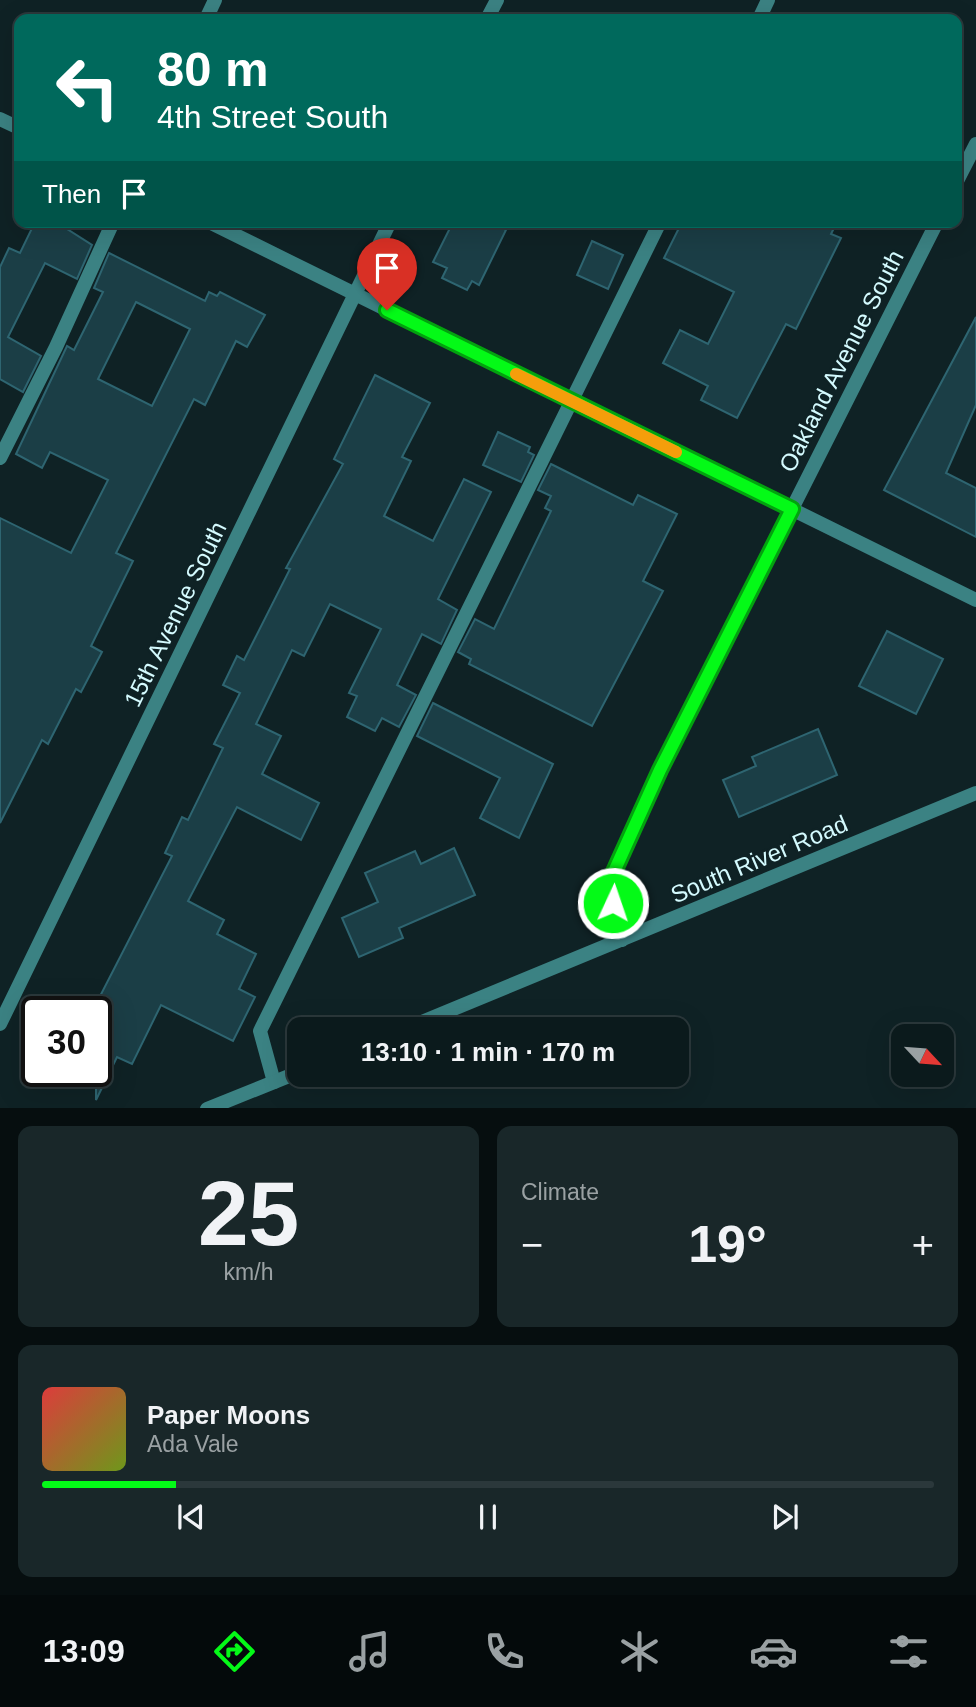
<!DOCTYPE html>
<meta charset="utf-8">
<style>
body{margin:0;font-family:Arial,sans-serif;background:#192729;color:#f1f3f6;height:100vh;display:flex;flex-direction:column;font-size:26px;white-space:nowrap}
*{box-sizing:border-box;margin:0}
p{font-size:23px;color:#9aa1a3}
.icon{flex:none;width:38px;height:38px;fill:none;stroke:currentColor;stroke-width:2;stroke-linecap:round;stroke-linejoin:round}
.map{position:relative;height:1108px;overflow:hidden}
.sheet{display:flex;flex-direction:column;gap:18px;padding:18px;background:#060e0f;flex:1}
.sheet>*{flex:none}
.banner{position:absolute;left:14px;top:14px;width:948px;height:214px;border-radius:14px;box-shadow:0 7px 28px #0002,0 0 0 2px #2b383b;background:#00695c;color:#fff;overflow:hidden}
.needle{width:46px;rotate:116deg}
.controls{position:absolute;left:891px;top:1024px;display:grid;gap:14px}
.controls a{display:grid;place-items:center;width:63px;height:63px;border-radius:14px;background:#0b1a1c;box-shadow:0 7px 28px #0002,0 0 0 2px #2b383b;font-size:35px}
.speed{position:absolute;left:21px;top:996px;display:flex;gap:14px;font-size:35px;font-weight:700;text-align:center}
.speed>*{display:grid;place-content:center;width:91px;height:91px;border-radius:50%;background:#0b1a1c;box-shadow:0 7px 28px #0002,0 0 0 2px #2b383b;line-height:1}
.speed .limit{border:4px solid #111;border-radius:10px;background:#fff;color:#111}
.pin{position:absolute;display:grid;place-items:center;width:60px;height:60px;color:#fff;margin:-72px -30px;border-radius:50% 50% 50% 0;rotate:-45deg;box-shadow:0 0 7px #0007}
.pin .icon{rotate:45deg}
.me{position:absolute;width:77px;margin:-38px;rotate:3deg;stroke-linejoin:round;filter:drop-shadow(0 0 5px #0008)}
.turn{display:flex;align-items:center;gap:24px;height:147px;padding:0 28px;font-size:32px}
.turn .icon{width:91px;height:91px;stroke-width:2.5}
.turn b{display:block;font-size:49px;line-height:60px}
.then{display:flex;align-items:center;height:66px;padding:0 28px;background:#0003;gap:14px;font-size:26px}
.big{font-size:52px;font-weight:700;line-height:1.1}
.sheet .widget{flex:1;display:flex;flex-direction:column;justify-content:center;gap:10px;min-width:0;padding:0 24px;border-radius:14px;background:#192729}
.sheet .dial{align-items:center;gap:0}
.dial b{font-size:91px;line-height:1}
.song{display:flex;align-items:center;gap:21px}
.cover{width:84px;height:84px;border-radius:10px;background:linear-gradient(135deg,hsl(0 70% 55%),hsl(80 70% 35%))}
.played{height:7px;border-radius:4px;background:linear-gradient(90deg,#04fa17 15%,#2b383b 15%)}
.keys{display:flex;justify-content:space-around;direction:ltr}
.heat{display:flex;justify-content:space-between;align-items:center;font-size:38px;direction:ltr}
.sheet .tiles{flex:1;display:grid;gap:18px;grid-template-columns:1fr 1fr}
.widget:last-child{grid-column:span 2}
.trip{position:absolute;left:287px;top:1017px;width:402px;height:70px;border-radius:14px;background:#0b1a1c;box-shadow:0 7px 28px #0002,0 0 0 2px #2b383b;font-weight:700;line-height:70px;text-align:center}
.tabs{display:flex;height:112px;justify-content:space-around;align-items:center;background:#040a0b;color:#9aa1a3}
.tabs .icon{width:49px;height:49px}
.tabs .on{color:#04fa17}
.tabs b{font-size:32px;color:#f1f3f6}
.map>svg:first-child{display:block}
.building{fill:#1b3e46;stroke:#2e6571;stroke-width:2;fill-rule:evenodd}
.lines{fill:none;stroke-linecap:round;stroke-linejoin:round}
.service{stroke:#3b8283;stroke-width:14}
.minor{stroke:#3b8283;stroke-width:14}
.route-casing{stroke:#03a20f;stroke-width:18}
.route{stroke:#04fa17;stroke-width:12}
.slow{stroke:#f59e0b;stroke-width:12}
.labels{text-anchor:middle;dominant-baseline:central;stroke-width:5;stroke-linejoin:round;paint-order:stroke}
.street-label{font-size:24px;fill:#d4fafe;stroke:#0f2225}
</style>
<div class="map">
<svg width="976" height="1109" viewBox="0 0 976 1109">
<rect width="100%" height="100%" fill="#0f2225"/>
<g class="building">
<path d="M 35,222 L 56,222 L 92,245 L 77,279 L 45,263 L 8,337 L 41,356 L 23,392 L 0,379 L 0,267 L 9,248 L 20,253 Z"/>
<path d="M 453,222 L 491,222 L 506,230 L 479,285 L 472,281 L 467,290 L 442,278 L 447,268 L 433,262 Z"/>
<path d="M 682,222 L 837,222 L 831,234 L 841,238 L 796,329 L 786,324 L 737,418 L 701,400 L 708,386 L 663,363 L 680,330 L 708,344 L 734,292 L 664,258 Z"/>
<path d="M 592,241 L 623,255 L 608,289 L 577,275 Z"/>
<path d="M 109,253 L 205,301 L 209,292 L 217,296 L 220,292 L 265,315 L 247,347 L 236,341 L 205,405 L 194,399 L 116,553 L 133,561 L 91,646 L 102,652 L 81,692 L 76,689 L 48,744 L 42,740 L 0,823 L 0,518 L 71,553 L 108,480 L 50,452 L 42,468 L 16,454 L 67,346 L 74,350 L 103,292 L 94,288 ZM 136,302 L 190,329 L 152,406 L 98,379 Z"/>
<path d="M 976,317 L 976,405 L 946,473 L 976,488 L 976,537 L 884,490 Z"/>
<path d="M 375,375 L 430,403 L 402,457 L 411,461 L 384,516 L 433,541 L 464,479 L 491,492 L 438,599 L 457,610 L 441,644 L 422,634 L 397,685 L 416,695 L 399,727 L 382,718 L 375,731 L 347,717 L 357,696 L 349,693 L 381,629 L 330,604 L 304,656 L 292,650 L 256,724 L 281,736 L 262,774 L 319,803 L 301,840 L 237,807 L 188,901 L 224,920 L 217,934 L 256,954 L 239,989 L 255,997 L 233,1041 L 161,1005 L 132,1064 L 117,1057 L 96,1100 L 96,1004 L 172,856 L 165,853 L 182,817 L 188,820 L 223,748 L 214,744 L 240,693 L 223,685 L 237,656 L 244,660 L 290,569 L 286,568 L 343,464 L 334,459 Z"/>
<path d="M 498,432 L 530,447 L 528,452 L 534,455 L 521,482 L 483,465 Z"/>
<path d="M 551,464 L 633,505 L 638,495 L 677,514 L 643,581 L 663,591 L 592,726 L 469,664 L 471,659 L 458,652 L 475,619 L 494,629 L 551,511 L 545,508 L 551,496 L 538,490 Z"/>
<path d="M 887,631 L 943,659 L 916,714 L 859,686 Z"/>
<path d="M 433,703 L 553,764 L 519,838 L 480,818 L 500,778 L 417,736 Z"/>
<path d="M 818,729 L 837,775 L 739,817 L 723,780 L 756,766 L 752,757 Z"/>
<path d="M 454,848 L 475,895 L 399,928 L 403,938 L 359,957 L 342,918 L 378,902 L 365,873 L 415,851 L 421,864 Z"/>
</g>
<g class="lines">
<g class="service">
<path d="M 206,19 L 215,0"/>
<path d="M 759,19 L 768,0"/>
<path d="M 0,458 L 56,347 L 113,222"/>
<path d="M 274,1082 L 260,1031 L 660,222"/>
</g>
<g class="minor">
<path d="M 487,19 L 497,0"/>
<path d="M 0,119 L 19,128"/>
<path d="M 957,181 L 976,144"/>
<path d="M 209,222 L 976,600"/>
<path d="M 622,940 L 608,885 L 660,770 L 937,222"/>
<path d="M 0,1024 L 390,222"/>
<path d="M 405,1029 L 976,793"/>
<path d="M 207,1109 L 299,1072"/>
</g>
</g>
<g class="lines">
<defs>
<path id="route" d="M 387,310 L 792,509 L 660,770 L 608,885 L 613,903"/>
</defs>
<use href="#route" class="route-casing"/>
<use href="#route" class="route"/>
<path class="slow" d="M 516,374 L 676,452"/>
</g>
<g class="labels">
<g class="street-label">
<text transform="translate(841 361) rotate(-63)">Oakland Avenue South</text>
<text transform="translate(175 614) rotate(-64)">15th Avenue South</text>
<text transform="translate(759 859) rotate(-23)">South River Road</text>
</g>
</g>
</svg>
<div class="controls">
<a><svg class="needle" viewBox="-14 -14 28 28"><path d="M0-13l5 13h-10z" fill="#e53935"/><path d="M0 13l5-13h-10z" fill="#9aa1a3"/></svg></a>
</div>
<div class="speed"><div class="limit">30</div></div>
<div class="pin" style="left:387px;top:310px;background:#d93025"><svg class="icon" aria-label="arrive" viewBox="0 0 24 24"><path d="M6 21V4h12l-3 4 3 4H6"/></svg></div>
<svg class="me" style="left:613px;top:903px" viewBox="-20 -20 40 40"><circle r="17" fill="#04fa17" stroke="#fff" stroke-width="3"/><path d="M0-11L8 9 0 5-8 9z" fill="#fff"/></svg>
<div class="trip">13:10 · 1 min · 170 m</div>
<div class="banner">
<div class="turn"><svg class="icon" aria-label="left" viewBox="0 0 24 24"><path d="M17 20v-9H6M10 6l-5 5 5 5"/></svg><div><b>80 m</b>4th Street South</div></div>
<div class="then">Then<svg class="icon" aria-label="arrive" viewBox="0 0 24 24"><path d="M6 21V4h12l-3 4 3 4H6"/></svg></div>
</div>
</div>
<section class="sheet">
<div class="tiles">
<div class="widget dial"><b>25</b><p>km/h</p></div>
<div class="widget"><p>Climate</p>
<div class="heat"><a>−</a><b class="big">19°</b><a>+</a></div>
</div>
<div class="widget">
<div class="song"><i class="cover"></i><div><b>Paper Moons</b><p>Ada Vale</p></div></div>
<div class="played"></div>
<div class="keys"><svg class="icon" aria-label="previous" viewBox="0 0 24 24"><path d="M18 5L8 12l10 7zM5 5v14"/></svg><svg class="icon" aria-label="pause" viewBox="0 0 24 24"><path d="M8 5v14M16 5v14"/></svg><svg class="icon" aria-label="next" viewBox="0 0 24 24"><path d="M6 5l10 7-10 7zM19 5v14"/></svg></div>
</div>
</div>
</section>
<nav class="tabs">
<b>13:09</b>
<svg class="icon on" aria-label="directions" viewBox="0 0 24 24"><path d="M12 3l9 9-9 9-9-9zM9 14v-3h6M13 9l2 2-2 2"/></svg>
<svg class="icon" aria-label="music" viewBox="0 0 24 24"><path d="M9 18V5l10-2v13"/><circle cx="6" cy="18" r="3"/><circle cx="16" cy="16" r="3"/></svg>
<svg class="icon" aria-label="phone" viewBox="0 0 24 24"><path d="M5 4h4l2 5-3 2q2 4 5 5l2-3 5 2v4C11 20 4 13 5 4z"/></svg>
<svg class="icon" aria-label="climate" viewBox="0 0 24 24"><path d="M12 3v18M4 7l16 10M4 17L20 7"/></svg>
<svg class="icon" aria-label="car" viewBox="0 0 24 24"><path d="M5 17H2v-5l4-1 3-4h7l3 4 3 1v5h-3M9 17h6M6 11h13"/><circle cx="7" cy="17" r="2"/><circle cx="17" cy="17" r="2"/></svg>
<svg class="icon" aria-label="filters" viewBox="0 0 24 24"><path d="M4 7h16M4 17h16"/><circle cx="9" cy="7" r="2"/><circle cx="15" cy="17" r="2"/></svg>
</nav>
